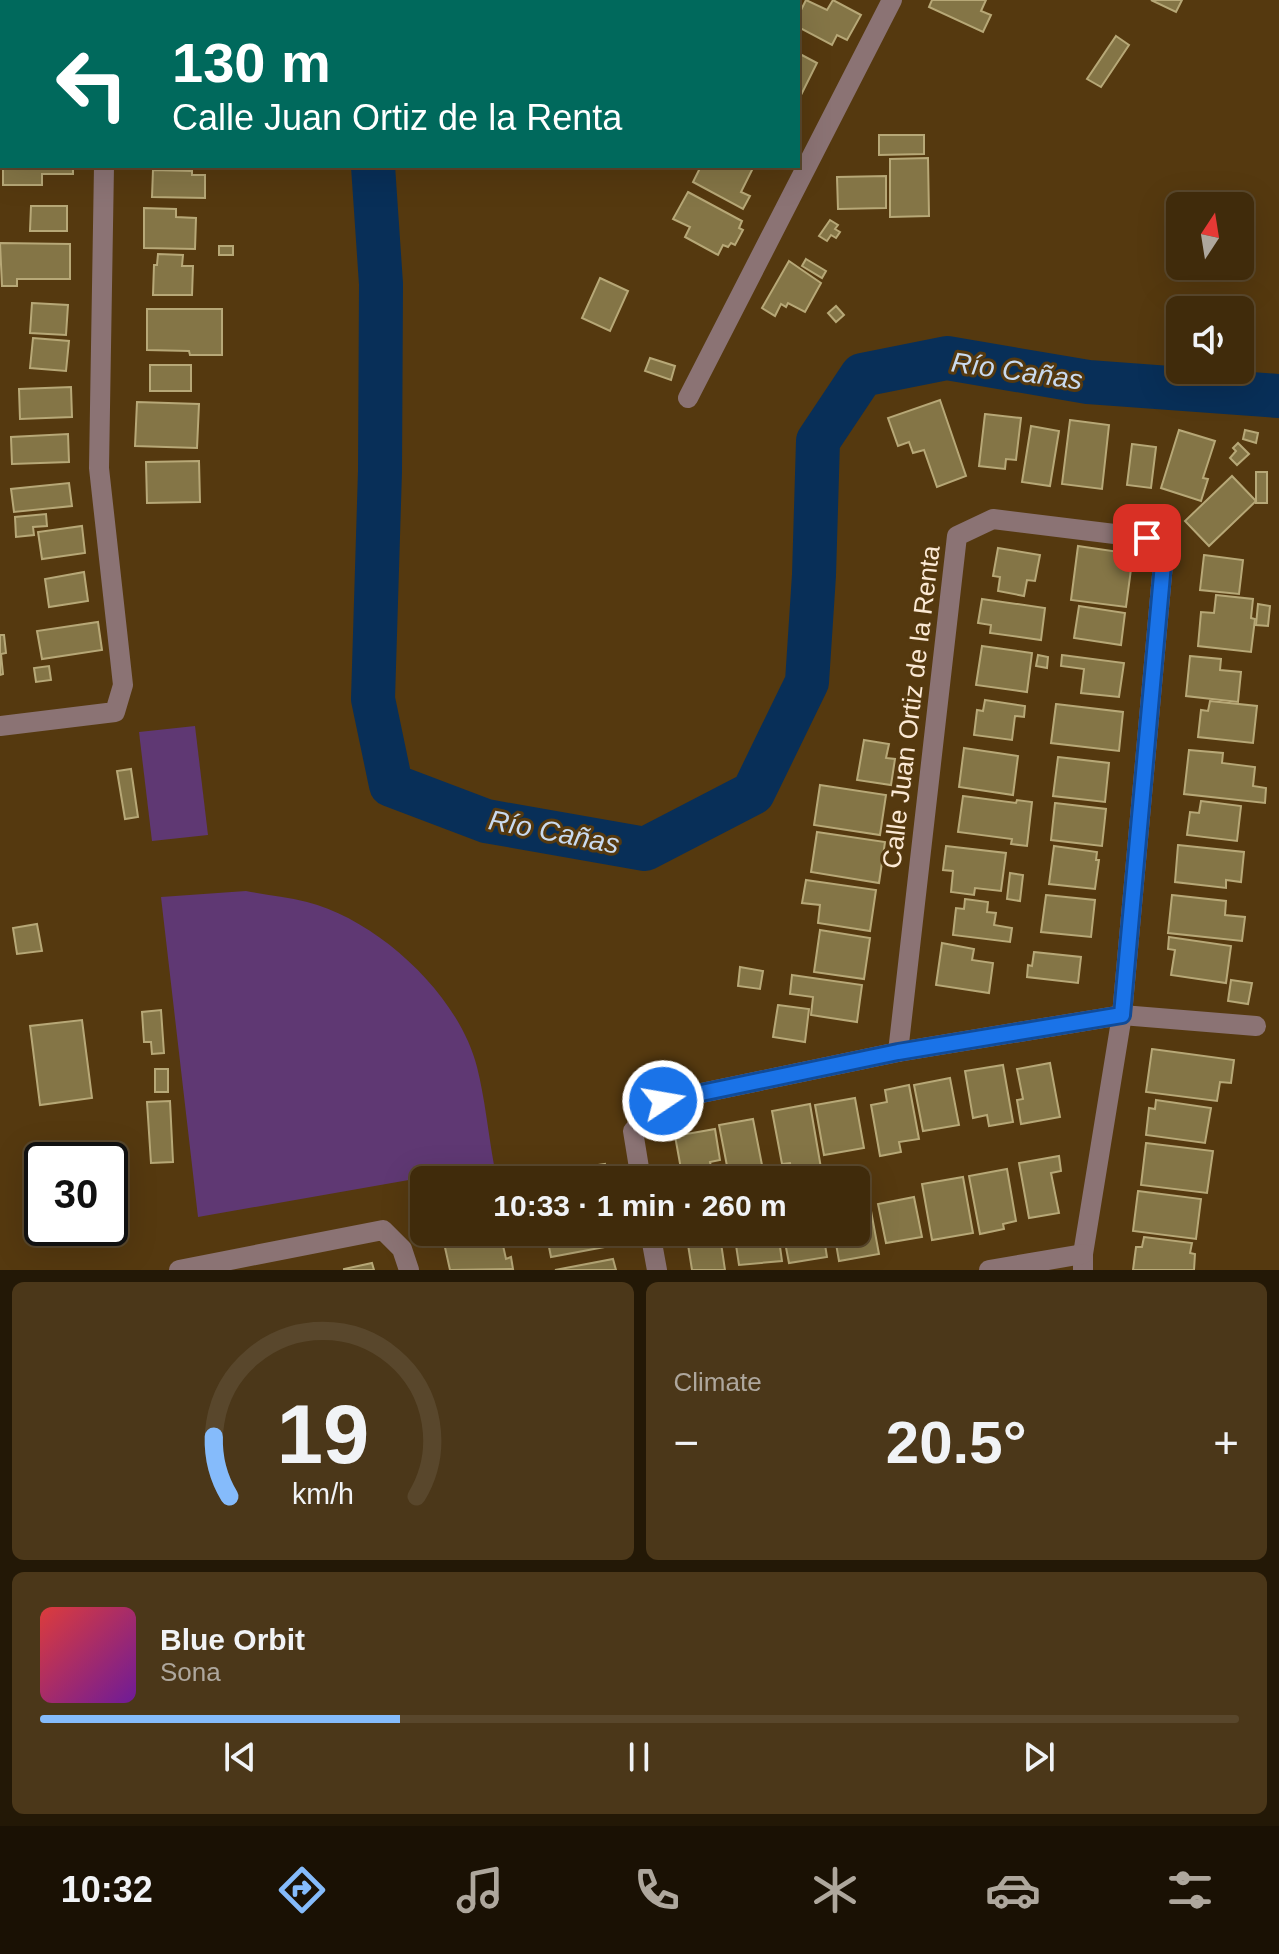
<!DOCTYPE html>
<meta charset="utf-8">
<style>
body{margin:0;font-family:Helvetica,sans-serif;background:#4b3719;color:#f1f3f6;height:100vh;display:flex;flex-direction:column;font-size:30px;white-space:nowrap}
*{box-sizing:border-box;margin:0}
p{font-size:26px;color:#aea79d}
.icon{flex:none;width:44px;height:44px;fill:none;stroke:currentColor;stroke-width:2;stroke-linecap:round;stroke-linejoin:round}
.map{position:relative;height:1270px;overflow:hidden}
.sheet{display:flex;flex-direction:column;gap:12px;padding:12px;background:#231806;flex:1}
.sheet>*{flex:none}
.guide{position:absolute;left:0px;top:0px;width:800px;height:168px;box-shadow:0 8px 32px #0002,0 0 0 2px #59472c;background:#00695c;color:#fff;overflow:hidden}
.needle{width:52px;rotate:12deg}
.controls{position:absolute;left:1166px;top:192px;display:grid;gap:16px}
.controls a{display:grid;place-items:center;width:88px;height:88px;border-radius:12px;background:#402b0b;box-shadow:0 8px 32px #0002,0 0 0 2px #59472c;font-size:40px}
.speed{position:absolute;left:24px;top:1142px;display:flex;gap:16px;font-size:40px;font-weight:700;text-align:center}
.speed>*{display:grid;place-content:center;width:104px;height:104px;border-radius:50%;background:#402b0b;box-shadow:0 8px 32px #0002,0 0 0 2px #59472c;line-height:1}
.speed .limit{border:4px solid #111;border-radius:12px;background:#fff;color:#111}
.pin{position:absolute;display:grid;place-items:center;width:68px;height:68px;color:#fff;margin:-34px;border-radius:16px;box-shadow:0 4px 12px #0006}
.me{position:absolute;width:88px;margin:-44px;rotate:78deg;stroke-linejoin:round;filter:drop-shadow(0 0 6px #0008)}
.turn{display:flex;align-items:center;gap:28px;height:168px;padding:0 40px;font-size:36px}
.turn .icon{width:104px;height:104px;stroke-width:2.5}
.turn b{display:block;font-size:56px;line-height:68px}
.big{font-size:60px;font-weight:800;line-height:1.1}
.sheet .card{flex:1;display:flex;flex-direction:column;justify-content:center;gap:12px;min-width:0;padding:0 28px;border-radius:12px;background:#4b3719}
.sheet .dial{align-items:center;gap:0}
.dial svg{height:208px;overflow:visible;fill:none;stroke:#59472c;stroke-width:7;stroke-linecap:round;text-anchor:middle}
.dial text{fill:#f1f3f6;stroke:none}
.song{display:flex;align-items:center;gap:24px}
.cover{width:96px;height:96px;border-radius:12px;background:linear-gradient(135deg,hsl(0 70% 55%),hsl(280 70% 35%))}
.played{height:8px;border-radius:4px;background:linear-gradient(90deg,#85bbfb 30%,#59472c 30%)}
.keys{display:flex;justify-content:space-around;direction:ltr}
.heat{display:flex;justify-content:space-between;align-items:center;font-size:44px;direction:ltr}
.sheet .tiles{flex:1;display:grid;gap:12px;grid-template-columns:1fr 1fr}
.card:last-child{grid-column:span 2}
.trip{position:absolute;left:410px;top:1166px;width:460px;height:80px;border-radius:12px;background:#402b0b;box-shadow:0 8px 32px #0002,0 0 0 2px #59472c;font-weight:800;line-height:80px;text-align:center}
.tab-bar{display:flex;height:128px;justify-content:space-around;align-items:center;background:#1a1104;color:#aea79d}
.tab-bar .icon{width:56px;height:56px}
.tab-bar .on{color:#85bbfb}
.tab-bar b{font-size:36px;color:#f1f3f6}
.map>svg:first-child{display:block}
.green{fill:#5f3873}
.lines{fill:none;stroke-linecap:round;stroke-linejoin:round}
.river{stroke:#082f58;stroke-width:44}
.building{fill:#847546;stroke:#b7a877;stroke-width:2}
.minor{stroke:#8b7374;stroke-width:20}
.route-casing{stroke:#114b97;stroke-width:20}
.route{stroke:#1a73e8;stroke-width:14}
.labels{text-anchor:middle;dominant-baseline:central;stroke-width:6;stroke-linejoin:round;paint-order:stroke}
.street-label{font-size:26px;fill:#fbe9d4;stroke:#55390f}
.water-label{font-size:28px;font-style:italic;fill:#c9daef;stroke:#55390f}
</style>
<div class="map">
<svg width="1279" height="1270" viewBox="0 0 1279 1270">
<rect width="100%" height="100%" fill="#55390f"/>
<g class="green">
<path d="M 195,726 L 208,835 L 152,841 L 139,732 Z"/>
<path d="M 246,891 C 266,895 287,897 307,902 C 378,920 459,995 477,1067 C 485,1099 488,1132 494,1165 L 198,1217 L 161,897 Z"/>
</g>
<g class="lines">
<g class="river">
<path d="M 363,0 L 363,2"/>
<path d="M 373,166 L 381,284 L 380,471 L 373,699 L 391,785 L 486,821 L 645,849 L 753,793 L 807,682 L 814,575 L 818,441 L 862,375 L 947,358 L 1088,382 L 1279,396"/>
</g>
</g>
<g class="building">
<path d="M 806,0 L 827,10 L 833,0 L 861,15 L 847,40 L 837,35 L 832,45 L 798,27 L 798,16 Z"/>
<path d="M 932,0 L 986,0 L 981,11 L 991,15 L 983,32 L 929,7 Z"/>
<path d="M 1151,0 L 1182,0 L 1176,12 Z"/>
<path d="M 1116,36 L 1129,45 L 1101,87 L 1087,79 Z"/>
<path d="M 798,53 L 817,63 L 798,101 Z"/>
<path d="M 879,135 L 924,135 L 924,154 L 879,155 Z"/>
<path d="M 928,158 L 929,216 L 890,217 L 890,159 Z"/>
<path d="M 3,166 L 73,166 L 73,174 L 42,174 L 42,185 L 3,185 Z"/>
<path d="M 701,166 L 754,166 L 741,192 L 750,196 L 743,209 L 693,182 Z"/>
<path d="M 153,170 L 192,171 L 192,175 L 205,175 L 205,198 L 152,197 Z"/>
<path d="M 886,176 L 886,208 L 838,209 L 837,177 Z"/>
<path d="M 688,192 L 742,221 L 739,228 L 743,230 L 735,245 L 731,243 L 728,247 L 723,245 L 718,255 L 685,237 L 690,227 L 673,219 Z"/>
<path d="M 31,206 L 67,206 L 67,231 L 30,231 Z"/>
<path d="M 144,208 L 176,209 L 176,217 L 196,218 L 195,249 L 144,248 Z"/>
<path d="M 830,220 L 838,225 L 835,229 L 840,232 L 836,238 L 831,235 L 827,241 L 819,236 Z"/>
<path d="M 0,243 L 70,244 L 70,279 L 17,279 L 17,286 L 2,286 Z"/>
<rect x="219" y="246" width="14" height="9"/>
<path d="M 158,254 L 183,255 L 182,266 L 193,266 L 192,295 L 153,295 L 154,265 L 157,265 Z"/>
<path d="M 806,259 L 826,271 L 822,278 L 802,266 Z"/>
<path d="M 789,261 L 821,283 L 805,312 L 788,303 L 786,307 L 781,304 L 775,316 L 762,308 Z"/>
<path d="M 600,278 L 628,291 L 610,331 L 582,318 Z"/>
<path d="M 32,303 L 68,305 L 66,335 L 30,333 Z"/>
<path d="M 836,306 L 844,315 L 836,322 L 828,313 Z"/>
<path d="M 147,309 L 222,309 L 222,355 L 190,355 L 189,351 L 147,350 Z"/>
<path d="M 33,338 L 69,341 L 66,371 L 30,368 Z"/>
<path d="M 650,358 L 675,366 L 671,380 L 645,371 Z"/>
<rect x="150" y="365" width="41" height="26"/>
<path d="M 71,387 L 72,417 L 20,419 L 19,389 Z"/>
<path d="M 940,400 L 966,476 L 937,487 L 924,450 L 913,453 L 909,442 L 898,446 L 888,418 Z"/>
<path d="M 137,402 L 199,404 L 197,448 L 135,446 Z"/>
<path d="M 985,414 L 1021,418 L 1016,460 L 1006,459 L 1005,469 L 979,466 Z"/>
<path d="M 1070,420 L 1109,425 L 1102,489 L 1062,484 Z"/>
<path d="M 1031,426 L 1059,431 L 1050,486 L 1022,482 Z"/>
<path d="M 1179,430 L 1215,441 L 1203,478 L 1208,479 L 1201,501 L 1161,488 Z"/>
<path d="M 1245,430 L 1258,433 L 1256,443 L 1243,439 Z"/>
<path d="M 68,434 L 69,462 L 12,464 L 11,437 Z"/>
<path d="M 1238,443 L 1249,454 L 1237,465 L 1230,458 L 1236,451 L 1233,448 Z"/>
<path d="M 1132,444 L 1156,447 L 1151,488 L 1127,485 Z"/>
<path d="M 199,461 L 200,502 L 147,503 L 146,462 Z"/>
<rect x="1256" y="472" width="11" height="31"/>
<path d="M 1232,476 L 1256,501 L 1209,546 L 1185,521 Z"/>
<path d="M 69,483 L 72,506 L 14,512 L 11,489 Z"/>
<path d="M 46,514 L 47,526 L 33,527 L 34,535 L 16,537 L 15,517 Z"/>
<path d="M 82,526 L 85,553 L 42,559 L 38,532 Z"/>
<path d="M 1078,546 L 1133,554 L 1126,607 L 1071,600 Z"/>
<path d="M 998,548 L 1040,555 L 1035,581 L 1027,580 L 1024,596 L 998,591 L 1000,577 L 993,576 Z"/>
<path d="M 1204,555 L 1243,560 L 1239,594 L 1200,590 Z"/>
<path d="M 84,572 L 88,601 L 49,607 L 45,579 Z"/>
<path d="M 1216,595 L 1253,599 L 1251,618 L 1255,619 L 1251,652 L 1198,646 L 1201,612 L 1214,613 Z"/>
<path d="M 982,599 L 1045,608 L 1041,640 L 990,633 L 991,625 L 978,623 Z"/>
<path d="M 1258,604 L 1270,606 L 1268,626 L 1256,625 Z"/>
<path d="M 1079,606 L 1125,613 L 1121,645 L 1074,638 Z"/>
<path d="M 98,622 L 102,650 L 42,659 L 37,631 Z"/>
<path d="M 0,635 L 4,635 L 6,653 L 1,654 L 3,674 L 0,675 Z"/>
<path d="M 982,646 L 1032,653 L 1027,692 L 976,685 Z"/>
<path d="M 1038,655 L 1048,657 L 1047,668 L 1036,666 Z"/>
<path d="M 1062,655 L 1124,663 L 1119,697 L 1081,693 L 1084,669 L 1061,666 Z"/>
<path d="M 1190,656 L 1221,659 L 1220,670 L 1241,672 L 1238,702 L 1186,696 Z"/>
<path d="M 49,666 L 51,680 L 36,682 L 34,668 Z"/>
<path d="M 985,700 L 1025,706 L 1024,717 L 1015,716 L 1012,740 L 974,735 L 977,710 L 983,711 Z"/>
<path d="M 1210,701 L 1257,706 L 1253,743 L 1198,737 L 1201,710 L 1208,711 Z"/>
<path d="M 1056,704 L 1123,712 L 1119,751 L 1051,743 Z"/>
<path d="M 864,740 L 889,744 L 886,758 L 895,759 L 891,785 L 857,780 Z"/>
<path d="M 964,748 L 1018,756 L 1013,795 L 959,787 Z"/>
<path d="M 1189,750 L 1223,753 L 1222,763 L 1255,767 L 1253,786 L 1266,788 L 1265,803 L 1184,794 Z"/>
<path d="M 1058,757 L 1109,763 L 1105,802 L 1053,796 Z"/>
<path d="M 131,769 L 138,817 L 125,819 L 117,771 Z"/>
<path d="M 820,785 L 886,795 L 880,835 L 814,825 Z"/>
<path d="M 963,796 L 1016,803 L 1017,800 L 1032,802 L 1027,846 L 1011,844 L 1012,839 L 958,832 Z"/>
<path d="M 1201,801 L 1241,806 L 1237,841 L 1187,835 L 1190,812 L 1199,813 Z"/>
<path d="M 1055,803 L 1106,809 L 1102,846 L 1051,840 Z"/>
<path d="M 817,832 L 885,842 L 879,883 L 811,872 Z"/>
<path d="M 1178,845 L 1244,852 L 1241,882 L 1226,880 L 1226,888 L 1175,882 Z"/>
<path d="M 946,846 L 1006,853 L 1001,891 L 975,888 L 974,895 L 951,892 L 953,871 L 943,870 Z"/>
<path d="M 1054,846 L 1097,852 L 1096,860 L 1099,860 L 1095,889 L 1049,884 Z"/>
<path d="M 1010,873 L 1023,875 L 1020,901 L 1007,899 Z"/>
<path d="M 806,880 L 876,890 L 870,931 L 818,923 L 820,905 L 802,903 Z"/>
<path d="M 1046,895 L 1095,900 L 1091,937 L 1041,932 Z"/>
<path d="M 1172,895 L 1226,901 L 1225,915 L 1245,917 L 1242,941 L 1168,933 Z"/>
<path d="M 965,899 L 988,902 L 987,912 L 996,913 L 994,925 L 1012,928 L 1010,942 L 953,935 L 956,908 L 964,909 Z"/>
<path d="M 37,924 L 42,951 L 17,954 L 13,928 Z"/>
<path d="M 820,930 L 870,938 L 864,979 L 814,972 Z"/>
<path d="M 1169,937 L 1231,946 L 1226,983 L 1171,975 L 1175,950 L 1168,949 Z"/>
<path d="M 942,943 L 974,949 L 972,960 L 993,963 L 989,993 L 936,985 Z"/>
<path d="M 1034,952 L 1081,957 L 1078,983 L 1027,977 L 1028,965 L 1032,966 Z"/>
<path d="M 740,967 L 763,971 L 760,989 L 738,986 Z"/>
<path d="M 792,975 L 862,985 L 857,1022 L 811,1015 L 813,997 L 790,994 Z"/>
<path d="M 1231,980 L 1252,983 L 1248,1004 L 1228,1001 Z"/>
<path d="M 778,1005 L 809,1009 L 805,1042 L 773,1037 Z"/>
<path d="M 161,1010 L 164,1053 L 152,1054 L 151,1042 L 144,1042 L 142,1012 Z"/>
<path d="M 82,1020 L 92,1098 L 40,1105 L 30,1026 Z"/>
<path d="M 1152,1049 L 1234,1060 L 1231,1083 L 1220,1082 L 1217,1101 L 1146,1092 Z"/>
<path d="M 1050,1063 L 1060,1117 L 1021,1124 L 1017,1100 L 1023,1099 L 1017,1069 Z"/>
<path d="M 1003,1065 L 1013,1122 L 989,1126 L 987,1115 L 973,1118 L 965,1071 Z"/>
<rect x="155" y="1069" width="13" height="23"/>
<path d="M 950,1078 L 959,1125 L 923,1131 L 914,1085 Z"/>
<path d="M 909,1085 L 919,1139 L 899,1142 L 901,1152 L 880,1156 L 871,1105 L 887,1102 L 885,1090 Z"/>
<path d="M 855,1098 L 864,1148 L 824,1155 L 815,1105 Z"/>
<path d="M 1156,1100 L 1211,1108 L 1205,1143 L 1146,1135 L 1149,1108 L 1155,1109 Z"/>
<path d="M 170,1101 L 173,1162 L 151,1163 L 147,1102 Z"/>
<path d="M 810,1104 L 821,1168 L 792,1173 L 790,1163 L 782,1164 L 772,1111 Z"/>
<path d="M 753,1119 L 762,1165 L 728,1171 L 719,1125 Z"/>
<path d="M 715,1129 L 720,1160 L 710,1162 L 714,1180 L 683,1180 L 675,1136 Z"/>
<path d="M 1146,1143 L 1213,1151 L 1207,1193 L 1141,1185 Z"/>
<path d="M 1059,1156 L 1061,1171 L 1051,1173 L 1059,1213 L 1029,1218 L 1019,1163 Z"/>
<path d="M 605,1164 L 607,1180 L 574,1180 L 572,1169 Z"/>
<path d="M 1007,1169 L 1016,1221 L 1003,1224 L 1004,1229 L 980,1234 L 969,1176 Z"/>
<path d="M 963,1177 L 973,1233 L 932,1240 L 922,1184 Z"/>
<path d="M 866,1184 L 879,1254 L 839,1261 L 834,1232 L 856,1232 L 856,1186 Z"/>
<path d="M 1138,1191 L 1201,1199 L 1196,1239 L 1133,1231 Z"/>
<path d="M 914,1197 L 922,1237 L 886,1243 L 878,1204 Z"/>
<path d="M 500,1232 L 506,1259 L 511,1257 L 513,1269 L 450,1270 L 444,1243 Z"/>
<path d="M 546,1232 L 618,1232 L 621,1244 L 551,1257 Z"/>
<path d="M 686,1232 L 728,1232 L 730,1241 L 721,1243 L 725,1270 L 692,1270 Z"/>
<path d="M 734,1232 L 778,1232 L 782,1261 L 739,1265 Z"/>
<path d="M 783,1232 L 823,1232 L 827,1257 L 789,1263 Z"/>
<path d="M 1144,1237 L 1192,1243 L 1190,1253 L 1195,1254 L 1194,1270 L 1133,1270 L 1136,1247 L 1142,1247 Z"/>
<path d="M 613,1259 L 616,1270 L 555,1270 Z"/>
<path d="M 372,1263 L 374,1270 L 344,1270 L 344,1269 Z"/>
</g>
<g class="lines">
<g class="minor">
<path d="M 109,2 L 110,0"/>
<path d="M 688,398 L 892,0"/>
<path d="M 0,726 L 115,712 L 123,685 L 99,468 L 104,166"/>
<path d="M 898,1052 L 957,536 L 993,519 L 1147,538 L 1163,564 L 1122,1015 L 1083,1254 L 1083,1270"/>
<path d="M 641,1180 L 633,1131 L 663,1101 L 898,1052 L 1122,1015 L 1256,1026"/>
<path d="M 650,1232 L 657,1270"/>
<path d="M 179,1270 L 383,1230 L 402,1249 L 409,1270"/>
<path d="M 989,1270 L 1083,1254"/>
</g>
</g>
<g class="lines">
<defs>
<path id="route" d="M 663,1101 L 898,1052 L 1122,1015 L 1163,564 L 1147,538"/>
</defs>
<use href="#route" class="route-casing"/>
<use href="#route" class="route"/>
</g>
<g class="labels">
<g class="street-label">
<text transform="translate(911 707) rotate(-83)">Calle Juan Ortiz de la Renta</text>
</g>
<g class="water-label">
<text transform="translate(1017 371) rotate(8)">Río Cañas</text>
<text transform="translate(554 832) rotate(11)">Río Cañas</text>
</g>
</g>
</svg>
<div class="controls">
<a><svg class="needle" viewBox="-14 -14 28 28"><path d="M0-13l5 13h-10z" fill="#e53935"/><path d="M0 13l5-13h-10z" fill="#aea79d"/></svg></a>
<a><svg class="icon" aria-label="sound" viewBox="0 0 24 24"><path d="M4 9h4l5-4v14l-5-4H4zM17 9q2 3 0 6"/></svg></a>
</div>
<div class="speed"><div class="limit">30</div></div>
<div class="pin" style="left:1147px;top:538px;background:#d93025"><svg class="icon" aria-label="arrive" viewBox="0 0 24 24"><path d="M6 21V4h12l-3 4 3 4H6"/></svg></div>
<svg class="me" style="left:663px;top:1101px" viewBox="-20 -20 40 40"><circle r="17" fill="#1a73e8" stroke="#fff" stroke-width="3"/><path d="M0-11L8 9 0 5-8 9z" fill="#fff"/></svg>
<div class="trip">10:33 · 1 min · 260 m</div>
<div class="guide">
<div class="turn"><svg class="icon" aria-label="left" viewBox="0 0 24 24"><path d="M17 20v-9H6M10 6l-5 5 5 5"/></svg><div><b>130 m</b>Calle Juan Ortiz de la Renta</div></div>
</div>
</div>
<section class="sheet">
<div class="tiles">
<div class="card dial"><svg viewBox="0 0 100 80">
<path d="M14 69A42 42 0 1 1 86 69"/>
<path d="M14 69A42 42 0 0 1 8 46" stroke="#85bbfb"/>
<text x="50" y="56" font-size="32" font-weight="700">19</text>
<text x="50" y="72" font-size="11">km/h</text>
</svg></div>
<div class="card"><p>Climate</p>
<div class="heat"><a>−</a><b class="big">20.5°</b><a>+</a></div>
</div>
<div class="card">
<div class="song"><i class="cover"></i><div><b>Blue Orbit</b><p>Sona</p></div></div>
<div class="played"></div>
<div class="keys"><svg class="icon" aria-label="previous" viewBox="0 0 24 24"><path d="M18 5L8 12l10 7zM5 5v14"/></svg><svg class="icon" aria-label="pause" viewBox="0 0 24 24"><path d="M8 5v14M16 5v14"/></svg><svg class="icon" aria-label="next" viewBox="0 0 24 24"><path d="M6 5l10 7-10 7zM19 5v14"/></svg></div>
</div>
</div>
</section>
<nav class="tab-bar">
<b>10:32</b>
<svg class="icon on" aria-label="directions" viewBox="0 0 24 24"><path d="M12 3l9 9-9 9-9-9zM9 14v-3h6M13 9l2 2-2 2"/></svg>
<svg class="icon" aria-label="music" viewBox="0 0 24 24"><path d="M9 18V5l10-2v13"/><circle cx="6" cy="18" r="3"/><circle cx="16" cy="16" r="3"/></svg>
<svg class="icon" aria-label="phone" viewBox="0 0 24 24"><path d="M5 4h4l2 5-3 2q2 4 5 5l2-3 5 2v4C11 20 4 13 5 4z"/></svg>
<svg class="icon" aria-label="climate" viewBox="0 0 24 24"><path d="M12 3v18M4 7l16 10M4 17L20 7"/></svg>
<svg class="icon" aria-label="car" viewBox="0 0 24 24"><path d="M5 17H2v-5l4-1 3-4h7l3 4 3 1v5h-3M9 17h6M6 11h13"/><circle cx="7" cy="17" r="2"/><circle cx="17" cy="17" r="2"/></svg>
<svg class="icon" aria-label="filters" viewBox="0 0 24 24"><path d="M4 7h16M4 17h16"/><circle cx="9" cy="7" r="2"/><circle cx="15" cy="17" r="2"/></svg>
</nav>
